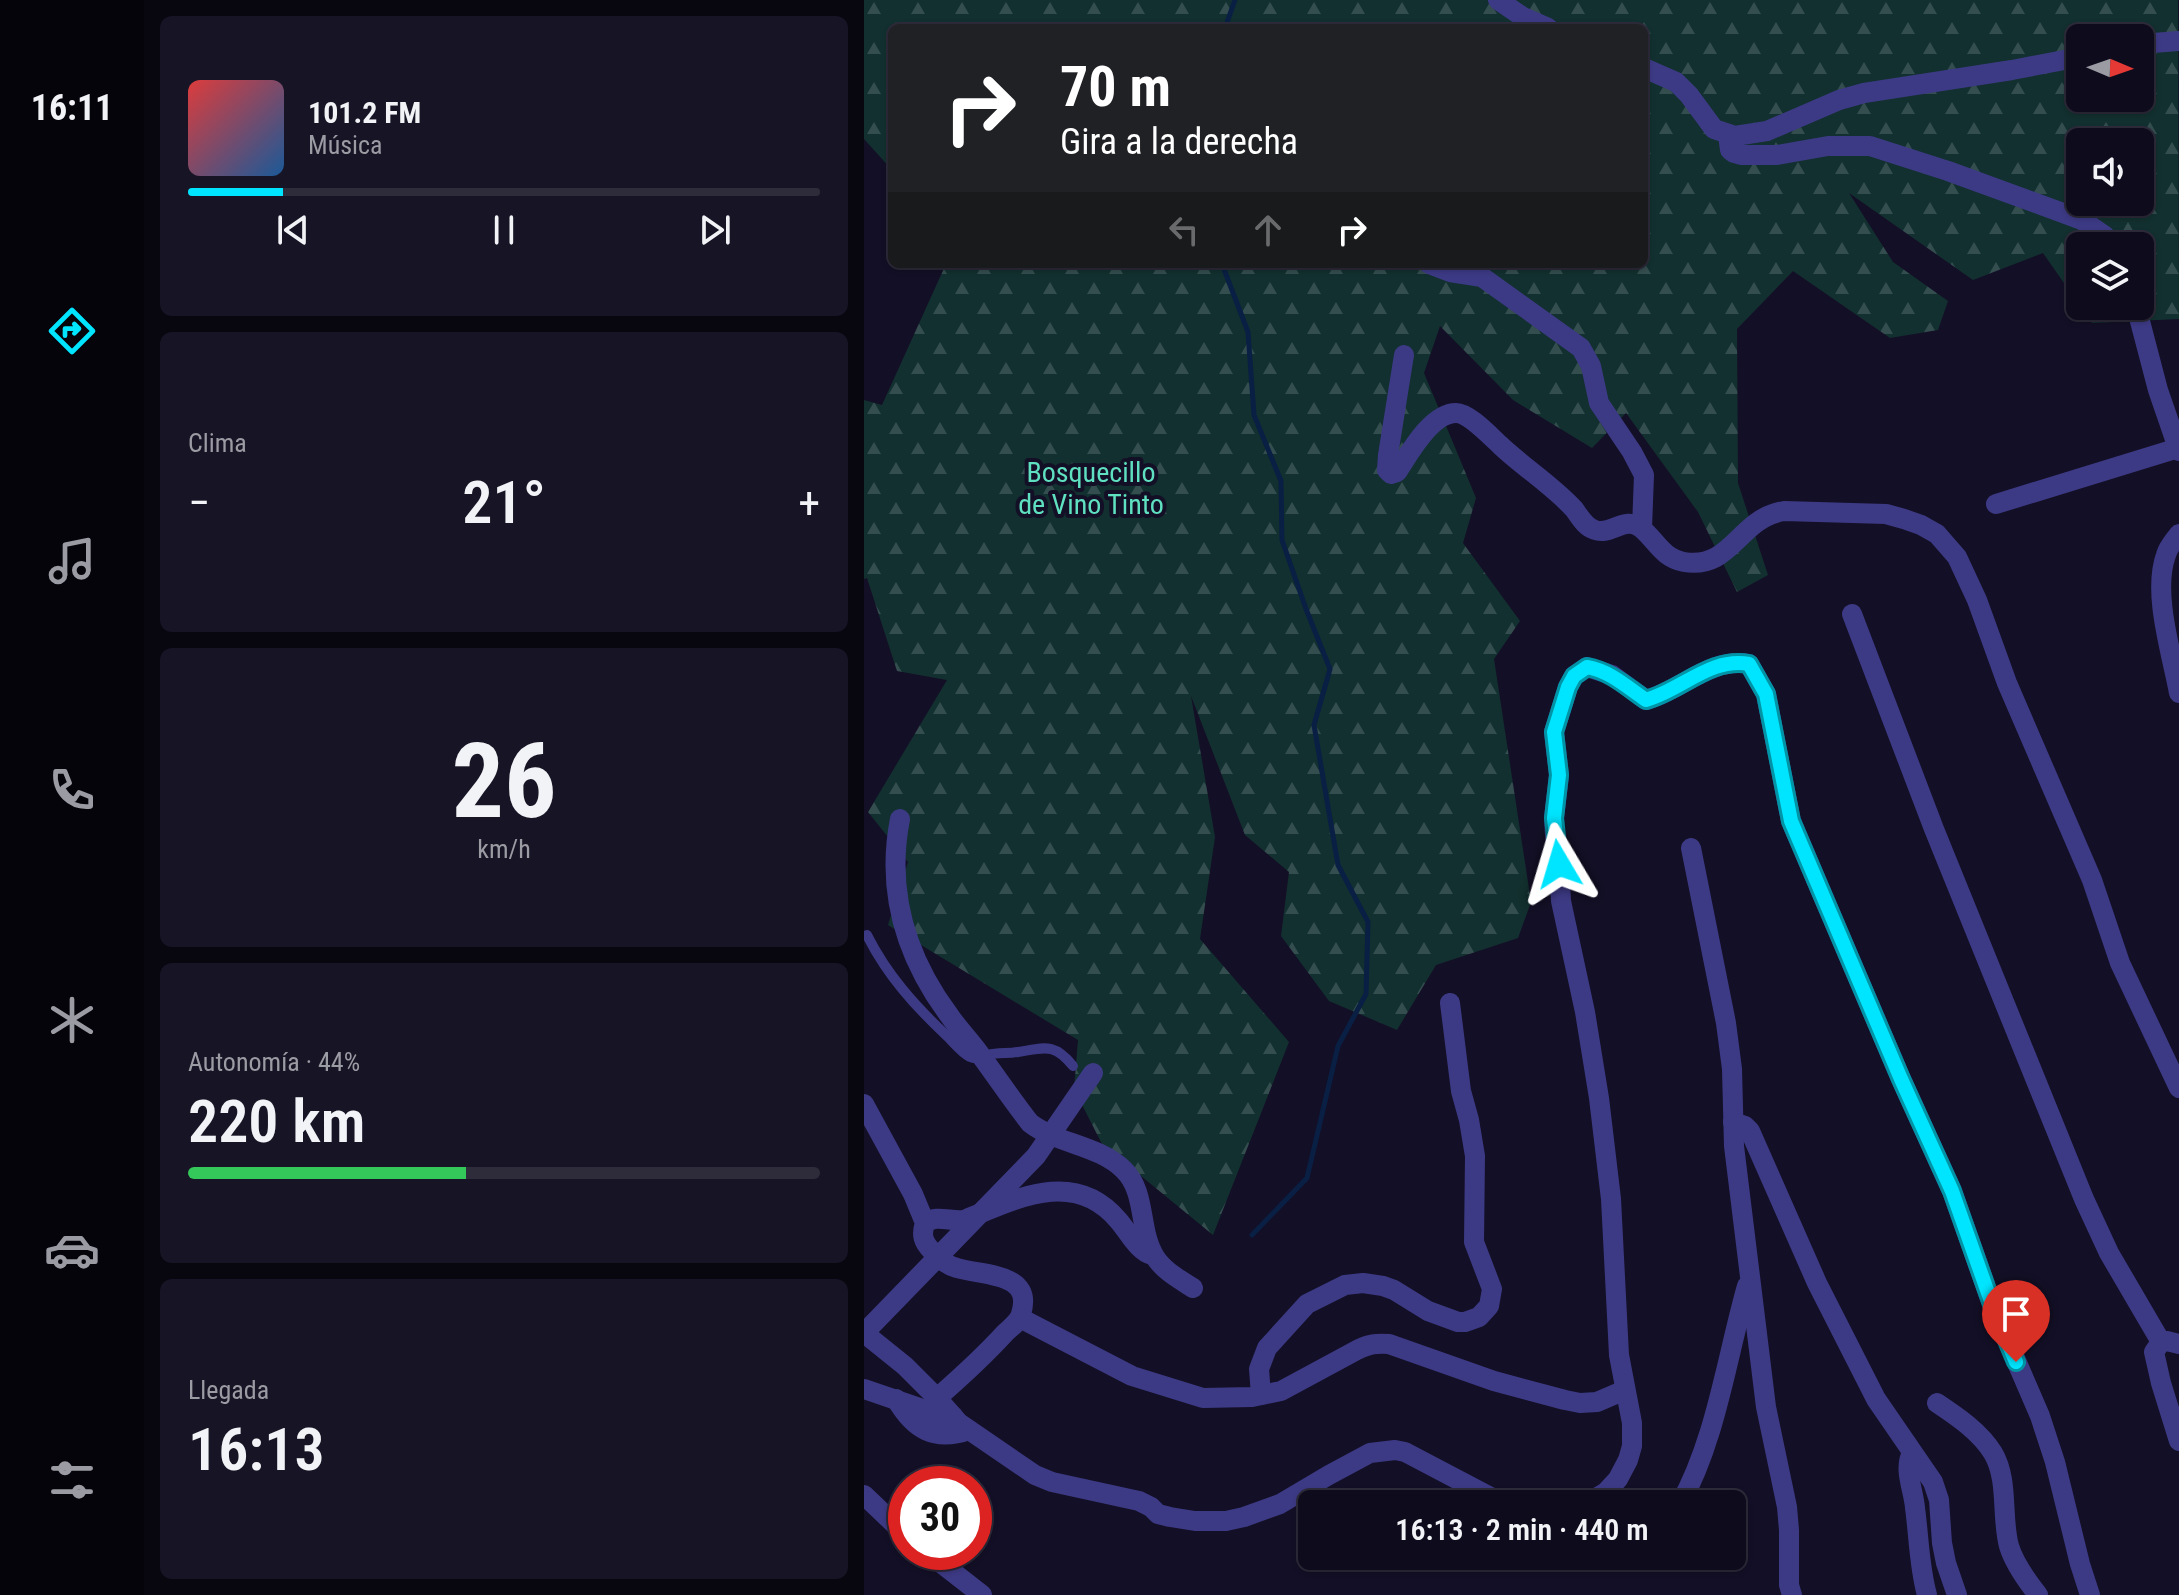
<!DOCTYPE html>
<html lang="es">
<meta charset="utf-8">
<style>
body{margin:0;font-family:"Roboto Condensed",sans-serif;background:#171425;color:#f1f3f6;height:100vh;display:flex;flex-direction:column;font-size:30px;white-space:nowrap}
*{box-sizing:border-box;margin:0}
p{font-size:26px;color:#9b9ba3}
.icon{flex:none;width:44px;height:44px;fill:none;stroke:currentColor;stroke-width:2;stroke-linecap:round;stroke-linejoin:round}
.map{position:relative;flex:1;overflow:hidden}
.side{display:flex;flex-direction:column;gap:16px;padding:16px;background:#08060f;width:720px}
.side>*{flex:none}
.top-card{position:absolute;left:24px;top:24px;width:760px;height:244px;border-radius:12px;box-shadow:0 2px 6px #0004,0 0 0 2px #2e2b3b;background:#202124;color:#fff;overflow:hidden}
.needle{width:52px;rotate:92deg}
.buttons{position:absolute;left:1202px;top:24px;display:grid;gap:16px}
.buttons a{display:grid;place-items:center;width:88px;height:88px;border-radius:12px;background:#0e0b1c;box-shadow:0 2px 6px #0004,0 0 0 2px #2e2b3b;font-size:40px}
.speed{position:absolute;left:24px;top:1466px;display:flex;gap:16px;font-size:40px;font-weight:700;text-align:center}
.speed>*{display:grid;place-content:center;width:104px;height:104px;border-radius:50%;background:#0e0b1c;box-shadow:0 2px 6px #0004,0 0 0 2px #2e2b3b;line-height:1}
.speed .limit{border:12px solid #d22;background:#fff;color:#111}
.pin{position:absolute;display:grid;place-items:center;width:68px;height:68px;color:#fff;margin:-82px -34px;border-radius:50% 50% 50% 0;rotate:-45deg;box-shadow:0 0 8px #0007}
.pin .icon{rotate:45deg}
.me{position:absolute;width:88px;margin:-44px;rotate:353deg;stroke-linejoin:round;filter:drop-shadow(0 0 6px #0008)}
.turn{display:flex;align-items:center;gap:28px;height:168px;padding:0 40px;font-size:36px}
.turn .icon{width:104px;height:104px;stroke-width:2.5}
.turn b{display:block;font-size:56px;line-height:68px}
.lanes{display:flex;align-items:center;height:76px;padding:0 40px;background:#0003;justify-content:center;gap:40px;direction:ltr}
.lanes .off{opacity:.35}
.big{font-size:60px;font-weight:600;line-height:1.1}
.side .widget{flex:1;display:flex;flex-direction:column;justify-content:center;gap:12px;min-width:0;padding:0 28px;border-radius:12px;background:#171425}
.side .dial{align-items:center;gap:0}
.dial b{font-size:104px;line-height:1}
.song{display:flex;align-items:center;gap:24px}
.cover{width:96px;height:96px;border-radius:12px;background:linear-gradient(135deg,hsl(0 70% 55%),hsl(210 70% 35%))}
.played{height:8px;border-radius:4px;background:linear-gradient(90deg,#00e5ff 15%,#2e2b3b 15%)}
.keys{display:flex;justify-content:space-around;direction:ltr}
.heat{display:flex;justify-content:space-between;align-items:center;font-size:44px;direction:ltr}
.charge{height:12px;border-radius:6px;background:linear-gradient(90deg,#34c759 44%,#2e2b3b 0)}
.trip{position:absolute;left:434px;top:1490px;width:448px;height:80px;border-radius:12px;background:#0e0b1c;box-shadow:0 2px 6px #0004,0 0 0 2px #2e2b3b;font-weight:600;line-height:80px;text-align:center}
main{display:flex;flex:1;min-height:0}
.tab-bar{display:flex;flex-direction:column;width:144px;justify-content:space-around;align-items:center;background:#06040b;color:#9b9ba3}
.tab-bar .icon{width:56px;height:56px}
.tab-bar .active{color:#00e5ff}
.tab-bar b{font-size:36px;color:#f1f3f6}
.map>svg:first-child{display:block}
.forest{fill:url(#forest-firs);fill-rule:evenodd}
.lines{fill:none;stroke-linecap:round;stroke-linejoin:round}
.stream{stroke:#0a1f44;stroke-width:5}
.lane{stroke:#3d3a85;stroke-width:10}
.street{stroke:#3d3a85;stroke-width:20}
.route-casing{stroke:#0095a6;stroke-width:20}
.route{stroke:#00e5ff;stroke-width:14}
.labels{text-anchor:middle;dominant-baseline:central;stroke-width:8;stroke-linejoin:round;paint-order:stroke}
.park-label{font-size:28px;fill:#5fe0c0;stroke:#130f26}
</style>
<main>
<nav class="tab-bar">
<b>16:11</b>
<svg class="icon active" aria-label="directions" viewBox="0 0 24 24"><path d="M12 3l9 9-9 9-9-9zM9 14v-3h6M13 9l2 2-2 2"/></svg>
<svg class="icon" aria-label="music" viewBox="0 0 24 24"><path d="M9 18V5l10-2v13"/><circle cx="6" cy="18" r="3"/><circle cx="16" cy="16" r="3"/></svg>
<svg class="icon" aria-label="phone" viewBox="0 0 24 24"><path d="M5 4h4l2 5-3 2q2 4 5 5l2-3 5 2v4C11 20 4 13 5 4z"/></svg>
<svg class="icon" aria-label="climate" viewBox="0 0 24 24"><path d="M12 3v18M4 7l16 10M4 17L20 7"/></svg>
<svg class="icon" aria-label="car" viewBox="0 0 24 24"><path d="M5 17H2v-5l4-1 3-4h7l3 4 3 1v5h-3M9 17h6M6 11h13"/><circle cx="7" cy="17" r="2"/><circle cx="17" cy="17" r="2"/></svg>
<svg class="icon" aria-label="filters" viewBox="0 0 24 24"><path d="M4 7h16M4 17h16"/><circle cx="9" cy="7" r="2"/><circle cx="15" cy="17" r="2"/></svg>
</nav>
<section class="side">
<div class="widget">
<div class="song"><i class="cover"></i><div><b>101.2 FM</b><p>Música</p></div></div>
<div class="played"></div>
<div class="keys"><svg class="icon" aria-label="previous" viewBox="0 0 24 24"><path d="M18 5L8 12l10 7zM5 5v14"/></svg><svg class="icon" aria-label="pause" viewBox="0 0 24 24"><path d="M8 5v14M16 5v14"/></svg><svg class="icon" aria-label="next" viewBox="0 0 24 24"><path d="M6 5l10 7-10 7zM19 5v14"/></svg></div>
</div>
<div class="widget"><p>Clima</p>
<div class="heat"><a>−</a><b class="big">21°</b><a>+</a></div>
</div>
<div class="widget dial"><b>26</b><p>km/h</p></div>
<div class="widget"><p>Autonomía · 44%</p><b class="big">220 km</b><div class="charge"></div></div>
<div class="widget"><p>Llegada</p><b class="big">16:13</b></div>
</section>
<div class="map">
<svg width="1315" height="1595" viewBox="0 0 1315 1595">
<defs>
<pattern id="forest-firs" width="22" height="20" patternUnits="userSpaceOnUse" patternTransform="scale(2)"><rect width="22" height="20" fill="#12302f"/><path d="M5 1l3.5 6h-7zM16 11l3.5 6h-7z" fill="#344d4e"/></pattern>
</defs>
<rect width="100%" height="100%" fill="#130f26"/>
<path class="forest" d="M 0,0 L 1314,0 L 1315,319 L 1228,323 L 1179,253 L 1109,280 L 985,193 L 1029,262 L 1084,301 L 1074,330 L 1026,338 L 929,271 L 873,329 L 874,483 L 904,575 L 873,592 L 834,512 L 762,413 L 728,448 L 649,400 L 576,326 L 560,373 L 612,498 L 599,543 L 656,621 L 630,659 L 667,902 L 654,938 L 572,965 L 533,1030 L 465,1001 L 417,936 L 425,872 L 381,835 L 327,696 L 351,837 L 336,939 L 425,1042 L 349,1235 L 238,1144 L 210,1089 L 214,1040 L 24,925 L 44,862 L 4,812 L 83,680 L 33,671 L 3,578 L 0,579 L 0,400 L 18,405 L 82,264 L 780,264 L 780,28 L 28,28 L 28,170 L 0,139 ZM 1216,38 L 1276,38 L 1276,98 L 1216,98 ZM 1216,142 L 1276,142 L 1276,202 L 1216,202 ZM 1216,246 L 1276,246 L 1276,306 L 1216,306 Z"/>
<g class="lines">
<g class="stream">
<path d="M 361,28 L 371,0"/>
<path d="M 358,264 L 384,332 L 390,415 L 417,481 L 418,540 L 442,609 L 466,669 L 450,725 L 474,865 L 504,922 L 502,994 L 474,1046 L 443,1178 L 388,1235"/>
</g>
<path class="lane" d="M 3,935 C 23,975 51,1006 83,1036 C 90,1043 98,1053 106,1057 C 113,1060 117,1057 124,1055 C 134,1052 144,1054 154,1052 C 180,1048 190,1042 209,1066"/>
<g class="street">
<path d="M 634,0 L 659,17 L 684,28"/>
<path d="M 1276,44 L 1315,41"/>
<path d="M 780,68 L 812,82 L 825,95 L 850,129 L 871,136 L 903,131 L 975,100 L 1000,93 L 1148,70 L 1216,57"/>
<path d="M 864,135 L 866,150 L 870,153 L 877,155 L 913,155 L 964,146 L 1006,146 L 1084,171 L 1218,220 L 1241,236 L 1249,246"/>
<path d="M 565,264 L 586,272 L 618,277 L 717,348 L 727,366 L 735,403 L 768,452 L 780,475 L 778,528"/>
<path d="M 1272,306 L 1294,390 L 1315,451"/>
<path d="M 540,355 L 524,455 L 523,470 L 527,474 L 533,472 C 545,454 567,413 592,413 C 605,413 626,436 636,445 C 659,467 688,485 710,509 C 716,517 721,527 731,530 C 747,536 761,515 777,528 C 792,540 798,558 820,562 C 856,568 868,541 892,523 C 901,516 909,513 920,511 L 1022,514 L 1040,519 L 1057,525 L 1073,534 L 1093,557 L 1113,600 L 1143,683 L 1228,880 L 1256,963 L 1315,1088"/>
<path d="M 1132,504 L 1314,448"/>
<path d="M 1315,534 C 1310,541 1304,547 1302,555 C 1288,593 1308,654 1315,693"/>
<path d="M 988,614 L 1070,829 L 1220,1199 L 1245,1253 L 1297,1342"/>
<path d="M 36,819 C 22,891 42,957 85,1015 C 93,1027 103,1037 112,1049 C 130,1073 147,1099 166,1123 C 193,1144 235,1145 260,1170 C 283,1193 274,1230 291,1257 C 300,1271 315,1279 329,1288"/>
<path d="M 827,848 L 862,1023 L 868,1069 L 870,1146 L 902,1407 L 923,1507 L 925,1530 L 925,1585 L 928,1595"/>
<path d="M 0,1104 L 49,1194 L 61,1223 C 57,1235 59,1242 68,1251 C 75,1259 82,1265 93,1268 C 119,1276 170,1272 157,1314 C 155,1322 147,1327 141,1333 C 120,1356 97,1377 73,1398"/>
<path d="M 869,1122 L 881,1126 L 886,1131 L 953,1283 L 1012,1399 L 1069,1482 L 1075,1500 L 1078,1543 L 1082,1563 L 1093,1595"/>
<path d="M 61,1223 C 72,1214 87,1222 100,1220 C 152,1199 210,1168 254,1220 C 264,1231 274,1252 288,1255"/>
<path d="M 156,1318 L 268,1376 L 339,1398 L 388,1397 L 417,1391 L 493,1350 C 505,1344 512,1343 525,1344 L 630,1381 L 701,1400 L 716,1403 L 733,1402 L 761,1390"/>
<path d="M 0,1333 L 41,1366 L 73,1398 L 95,1423 L 171,1475 L 188,1482 L 275,1501 L 287,1507 L 294,1514 L 306,1517 L 331,1521 L 362,1521 L 380,1517 L 416,1504 L 465,1475 L 506,1453 L 531,1450 L 541,1452 L 640,1504"/>
<path d="M 0,1333 L 172,1156 L 229,1073"/>
<path d="M 1315,1344 L 1303,1341 L 1297,1342 L 1290,1352 L 1297,1383 L 1315,1441"/>
<path d="M 0,1389 L 76,1415 L 89,1416"/>
<path d="M 397,1395 L 395,1369 L 403,1348 L 443,1304 L 481,1285 L 499,1283 L 519,1286 L 530,1290 L 564,1311 L 594,1322 L 601,1322 L 615,1317 L 625,1306 L 628,1289 L 610,1242 L 611,1156 L 605,1120 L 597,1091 L 586,1003"/>
<path d="M 32,1399 C 50,1430 71,1442 105,1430"/>
<path d="M 1073,1403 C 1094,1417 1116,1432 1129,1453 C 1145,1480 1137,1517 1145,1546 C 1150,1563 1163,1581 1174,1595"/>
<path d="M 1048,1453 C 1039,1469 1050,1491 1051,1508 C 1055,1537 1055,1566 1063,1595"/>
<path d="M 0,1495 L 42,1535"/>
<path d="M 722,1504 L 742,1492 L 754,1479 L 764,1460 L 768,1446 L 768,1423 L 755,1355 L 747,1199 L 735,1098 L 721,1012 L 697,901 L 695,864 L 691,836 L 690,818 L 695,775 L 690,732 L 704,687 L 710,676 L 723,667 L 748,675 L 782,700 C 818,690 846,657 885,664 L 902,694 L 927,821 L 1037,1079 L 1088,1191 L 1129,1307 L 1176,1416 L 1191,1462 L 1216,1564 L 1226,1595"/>
<path d="M 816,1504 C 852,1440 863,1356 883,1286"/>
<path d="M 63,1552 L 118,1595"/>
</g>
</g>
<g class="lines">
<defs>
<path id="route" d="M 695,864 L 690,818 L 695,775 L 690,732 L 704,687 L 710,676 L 723,667 C 746,671 763,687 782,700 C 818,690 846,657 885,664 L 902,694 L 927,821 L 1037,1079 L 1088,1191 L 1129,1307 L 1152,1362"/>
</defs>
<use href="#route" class="route-casing"/>
<use href="#route" class="route"/>
</g>
<g class="labels">
<g class="park-label">
<text x="227" y="472">Bosquecillo<tspan x="227" dy="32">de Vino Tinto</tspan></text>
</g>
</g>
</svg>
<div class="buttons">
<a><svg class="needle" viewBox="-14 -14 28 28"><path d="M0-13l5 13h-10z" fill="#e53935"/><path d="M0 13l5-13h-10z" fill="#9b9ba3"/></svg></a>
<a><svg class="icon" aria-label="sound" viewBox="0 0 24 24"><path d="M4 9h4l5-4v14l-5-4H4zM17 9q2 3 0 6"/></svg></a>
<a><svg class="icon" aria-label="layers" viewBox="0 0 24 24"><path d="M12 4l9 5-9 5-9-5zM3 14l9 5 9-5"/></svg></a>
</div>
<div class="speed"><div class="limit">30</div></div>
<div class="pin" style="left:1152px;top:1362px;background:#d93025"><svg class="icon" aria-label="arrive" viewBox="0 0 24 24"><path d="M6 21V4h12l-3 4 3 4H6"/></svg></div>
<svg class="me" style="left:695px;top:864px" viewBox="-20 -20 40 40"><path d="M0-17L14 15 0 8-14 15z" fill="#00e5ff" stroke="#fff" stroke-width="4"/></svg>
<div class="trip">16:13 · 2 min · 440 m</div>
<div class="top-card">
<div class="turn"><svg class="icon" aria-label="right" viewBox="0 0 24 24"><path d="M7 20v-9h11M14 6l5 5-5 5"/></svg><div><b>70 m</b>Gira a la derecha</div></div>
<div class="lanes"><svg class="icon off" aria-label="left" viewBox="0 0 24 24"><path d="M17 20v-9H6M10 6l-5 5 5 5"/></svg><svg class="icon off" aria-label="ahead" viewBox="0 0 24 24"><path d="M12 20V5M6 11l6-6 6 6"/></svg><svg class="icon" aria-label="right" viewBox="0 0 24 24"><path d="M7 20v-9h11M14 6l5 5-5 5"/></svg></div>
</div>
</div>
</main>
